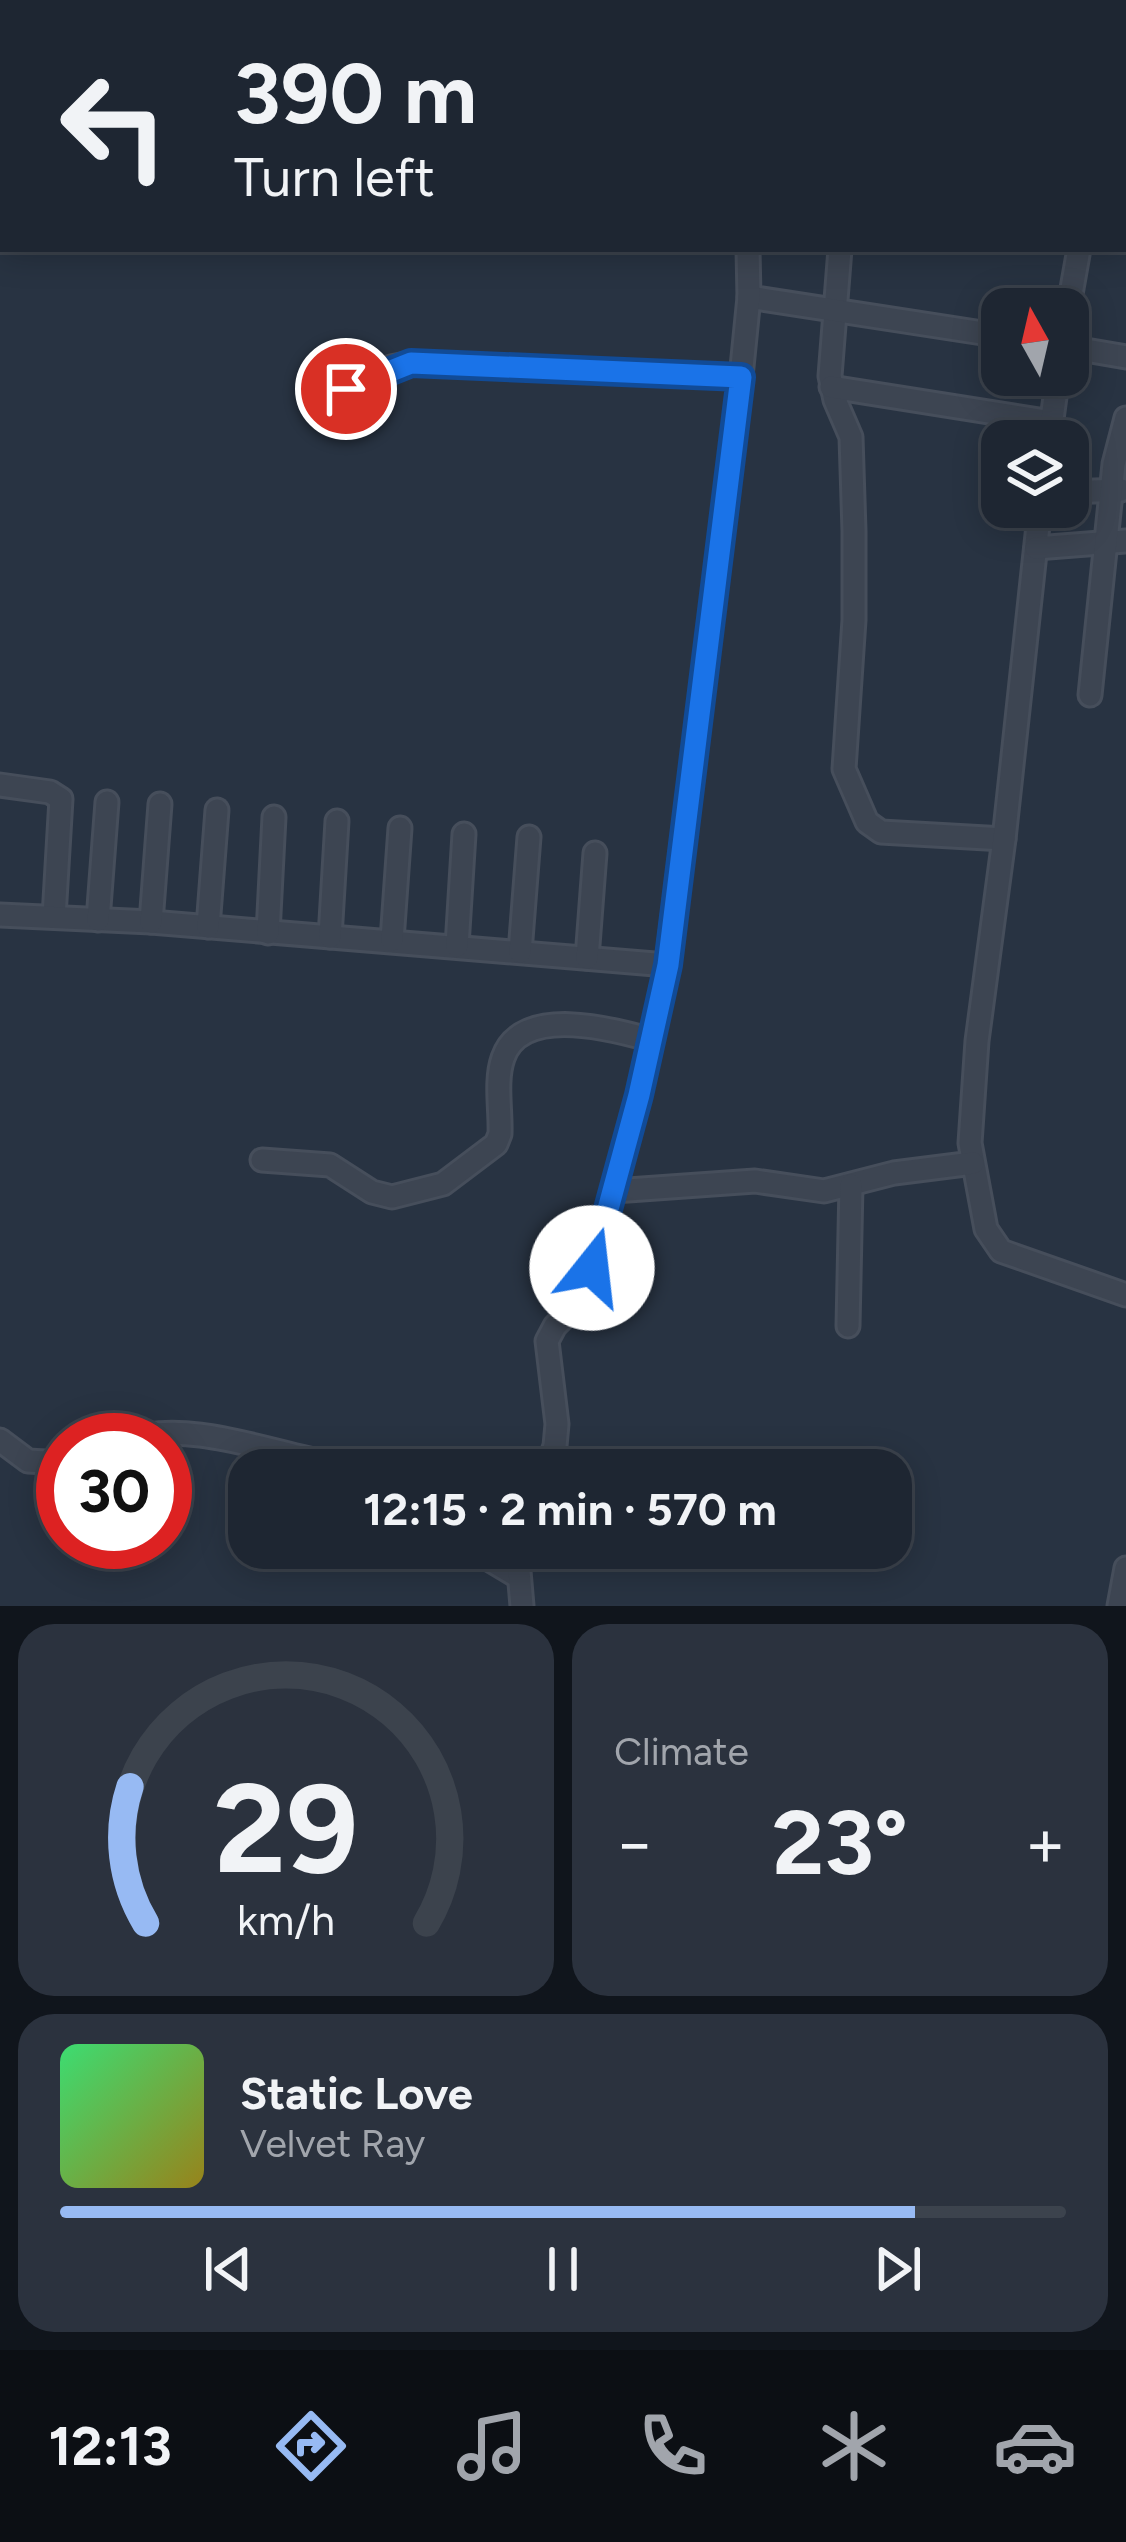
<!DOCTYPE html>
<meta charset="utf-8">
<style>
body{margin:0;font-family:Figtree,sans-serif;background:#2b323e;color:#f1f3f6;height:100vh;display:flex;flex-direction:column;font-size:45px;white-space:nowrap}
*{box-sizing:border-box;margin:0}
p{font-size:39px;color:#a1a5ac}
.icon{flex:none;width:66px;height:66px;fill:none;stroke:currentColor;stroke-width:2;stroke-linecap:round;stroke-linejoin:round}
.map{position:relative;height:1606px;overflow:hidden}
.panel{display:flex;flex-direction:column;gap:18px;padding:18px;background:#10151c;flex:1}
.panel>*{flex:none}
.top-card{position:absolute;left:0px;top:0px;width:1128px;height:252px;box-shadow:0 6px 30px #0003,0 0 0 3px #3c434d;background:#1e2632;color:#f1f3f6;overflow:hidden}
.needle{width:78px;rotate:352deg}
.controls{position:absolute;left:981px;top:288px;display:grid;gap:24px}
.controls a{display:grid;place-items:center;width:108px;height:108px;border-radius:24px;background:#1e2632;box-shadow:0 6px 30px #0003,0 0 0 3px #3c434d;font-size:60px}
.speed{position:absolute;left:36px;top:1413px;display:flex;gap:24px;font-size:60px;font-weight:700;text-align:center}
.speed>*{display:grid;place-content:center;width:156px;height:156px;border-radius:50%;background:#1e2632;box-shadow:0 6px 30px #0003,0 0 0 3px #3c434d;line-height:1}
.speed .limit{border:18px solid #d22;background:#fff;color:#111}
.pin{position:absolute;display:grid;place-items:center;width:102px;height:102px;color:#fff;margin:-51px;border:6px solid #fff;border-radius:50%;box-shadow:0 3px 12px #0007}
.me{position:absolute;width:132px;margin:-66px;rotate:16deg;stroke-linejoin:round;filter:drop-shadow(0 0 9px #0008)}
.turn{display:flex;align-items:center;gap:42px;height:252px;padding:0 36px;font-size:54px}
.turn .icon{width:156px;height:156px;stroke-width:2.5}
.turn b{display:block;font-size:84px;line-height:102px}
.big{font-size:90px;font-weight:700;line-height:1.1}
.panel .card{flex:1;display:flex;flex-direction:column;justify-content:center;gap:18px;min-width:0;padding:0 42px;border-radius:36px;background:#2b323e}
.panel .dial{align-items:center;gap:0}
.dial svg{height:312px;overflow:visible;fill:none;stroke:#3c434d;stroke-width:7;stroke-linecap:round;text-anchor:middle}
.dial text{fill:#f1f3f6;stroke:none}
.song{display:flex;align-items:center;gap:36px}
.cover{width:144px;height:144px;border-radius:18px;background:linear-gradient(135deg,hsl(140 70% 55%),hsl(50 70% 35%))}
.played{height:12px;border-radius:6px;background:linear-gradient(90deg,#97baf3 85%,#3c434d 85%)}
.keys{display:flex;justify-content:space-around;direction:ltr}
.heat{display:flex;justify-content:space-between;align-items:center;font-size:66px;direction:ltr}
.panel .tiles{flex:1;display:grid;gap:18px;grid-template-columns:1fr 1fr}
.card:last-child{grid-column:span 2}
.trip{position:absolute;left:228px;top:1449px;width:684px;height:120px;border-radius:36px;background:#1e2632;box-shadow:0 6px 30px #0003,0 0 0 3px #3c434d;font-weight:700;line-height:120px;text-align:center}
.tabs{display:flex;height:192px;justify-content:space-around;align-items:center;background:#0c0f14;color:#a1a5ac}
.tabs .icon{width:84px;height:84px}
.tabs .active{color:#97baf3}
.tabs b{font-size:54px;color:#f1f3f6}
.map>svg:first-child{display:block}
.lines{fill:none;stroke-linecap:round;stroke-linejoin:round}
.minor-casing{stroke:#464e5b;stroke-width:27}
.minor{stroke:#3d4552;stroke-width:21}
.route-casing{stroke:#114b97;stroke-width:30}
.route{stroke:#1a73e8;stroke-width:21}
</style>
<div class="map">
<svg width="1126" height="1606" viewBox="0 0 1126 1606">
<rect width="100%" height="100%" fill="#283342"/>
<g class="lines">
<defs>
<g id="minor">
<path d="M 743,0 L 743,3"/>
<path d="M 0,57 L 3,57"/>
<path d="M 840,249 L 830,376 L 835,400 L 851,437 L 854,531 L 854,620 L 844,769 L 867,822 L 881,832 L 1004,839"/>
<path d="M 749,297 L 1002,336"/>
<path d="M 1068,311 L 1079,249"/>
<path d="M 1068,347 L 1126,357"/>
<path d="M 831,387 L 1052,422"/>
<path d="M 346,389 L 391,367 L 411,363 L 741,377"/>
<path d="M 1049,441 L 1058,375"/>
<path d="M 1068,492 L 1121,490"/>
<path d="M 1040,507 L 1004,839 L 977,1041 L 970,1143 L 986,1229 L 1001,1251 L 1126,1295"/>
<path d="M 1036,548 L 1126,541"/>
<path d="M 1090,695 L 1114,464 L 1126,418"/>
<path d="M 0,785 L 50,792 L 61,799 L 54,917"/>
<path d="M 0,915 L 151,922 L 667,965"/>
<path d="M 98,920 L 107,802"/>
<path d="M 151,922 L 160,804"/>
<path d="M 208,927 L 217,810"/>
<path d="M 268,933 L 274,817"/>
<path d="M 330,937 L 337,821"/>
<path d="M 392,940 L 400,828"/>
<path d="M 457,946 L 464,834"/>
<path d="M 520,952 L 529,837"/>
<path d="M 587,958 L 595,853"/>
<path d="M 262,1160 L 330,1165 L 372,1192 L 392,1197 L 443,1184 L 496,1144 L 500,1134 C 501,1110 495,1081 503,1058 C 521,1004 613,1029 651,1040"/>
<path d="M 614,1191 L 755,1181 L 824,1191 L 894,1173 L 973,1163"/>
<path d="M 848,1326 L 851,1185"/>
<path d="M 0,1440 L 28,1461 L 63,1463"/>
<path d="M 127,1440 C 187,1419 268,1452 328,1463 C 355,1467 386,1462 411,1470"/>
<path d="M 546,1470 L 555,1446 L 557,1424 L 547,1341 L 555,1326 L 577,1304 L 592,1267 L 639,1095 L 667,965 L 741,377 L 749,297 L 748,249"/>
<path d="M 470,1548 L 517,1576"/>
<path d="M 517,1548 L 522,1606"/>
<path d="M 1119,1606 L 1126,1568"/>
</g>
</defs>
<use href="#minor" class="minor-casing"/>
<use href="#minor" class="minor"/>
</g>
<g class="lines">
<defs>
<path id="route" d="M 346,389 L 411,363 L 741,377 L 668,965 L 639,1095 L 592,1268"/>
</defs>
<use href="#route" class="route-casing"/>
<use href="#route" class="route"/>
</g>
</svg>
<div class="controls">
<a><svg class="needle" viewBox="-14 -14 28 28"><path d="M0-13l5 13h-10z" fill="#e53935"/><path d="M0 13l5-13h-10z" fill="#a1a5ac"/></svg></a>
<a><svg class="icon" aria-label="layers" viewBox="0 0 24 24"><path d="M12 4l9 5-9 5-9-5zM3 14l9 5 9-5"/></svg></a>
</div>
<div class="speed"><div class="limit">30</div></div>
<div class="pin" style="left:346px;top:389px;background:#d93025"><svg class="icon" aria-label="arrive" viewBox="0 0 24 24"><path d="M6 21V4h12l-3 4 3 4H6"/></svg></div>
<svg class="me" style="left:592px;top:1268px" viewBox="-20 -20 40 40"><circle r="19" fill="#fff"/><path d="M0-13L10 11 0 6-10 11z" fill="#1a73e8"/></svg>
<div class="trip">12:15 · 2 min · 570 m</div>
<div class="top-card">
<div class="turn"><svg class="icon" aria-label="left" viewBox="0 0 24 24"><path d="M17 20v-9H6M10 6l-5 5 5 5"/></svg><div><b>390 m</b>Turn left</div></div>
</div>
</div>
<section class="panel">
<div class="tiles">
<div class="card dial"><svg viewBox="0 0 100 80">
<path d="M14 69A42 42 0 1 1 86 69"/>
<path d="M14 69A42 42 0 0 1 10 34" stroke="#97baf3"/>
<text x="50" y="56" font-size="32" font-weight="700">29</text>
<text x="50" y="72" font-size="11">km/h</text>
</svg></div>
<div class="card"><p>Climate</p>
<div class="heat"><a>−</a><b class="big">23°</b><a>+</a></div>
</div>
<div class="card">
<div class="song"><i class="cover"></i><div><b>Static Love</b><p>Velvet Ray</p></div></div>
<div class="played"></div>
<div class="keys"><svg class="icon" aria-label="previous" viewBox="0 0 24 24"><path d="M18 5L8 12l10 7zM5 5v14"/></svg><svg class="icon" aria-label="pause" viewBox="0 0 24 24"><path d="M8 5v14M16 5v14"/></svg><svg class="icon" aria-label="next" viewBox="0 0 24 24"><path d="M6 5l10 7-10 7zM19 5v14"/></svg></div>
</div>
</div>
</section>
<nav class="tabs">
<b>12:13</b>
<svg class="icon active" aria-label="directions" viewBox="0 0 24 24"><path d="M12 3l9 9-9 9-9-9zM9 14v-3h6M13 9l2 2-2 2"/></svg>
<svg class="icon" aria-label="music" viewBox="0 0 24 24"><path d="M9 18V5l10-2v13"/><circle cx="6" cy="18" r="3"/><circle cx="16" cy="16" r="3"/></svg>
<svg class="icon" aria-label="phone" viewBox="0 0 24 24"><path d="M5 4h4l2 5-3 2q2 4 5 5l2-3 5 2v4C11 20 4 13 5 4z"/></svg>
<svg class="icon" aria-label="climate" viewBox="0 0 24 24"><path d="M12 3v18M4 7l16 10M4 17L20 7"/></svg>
<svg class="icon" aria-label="car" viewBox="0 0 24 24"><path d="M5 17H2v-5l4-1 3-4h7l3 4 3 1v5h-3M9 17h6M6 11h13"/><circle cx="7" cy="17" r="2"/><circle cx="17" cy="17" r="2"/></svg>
</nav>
